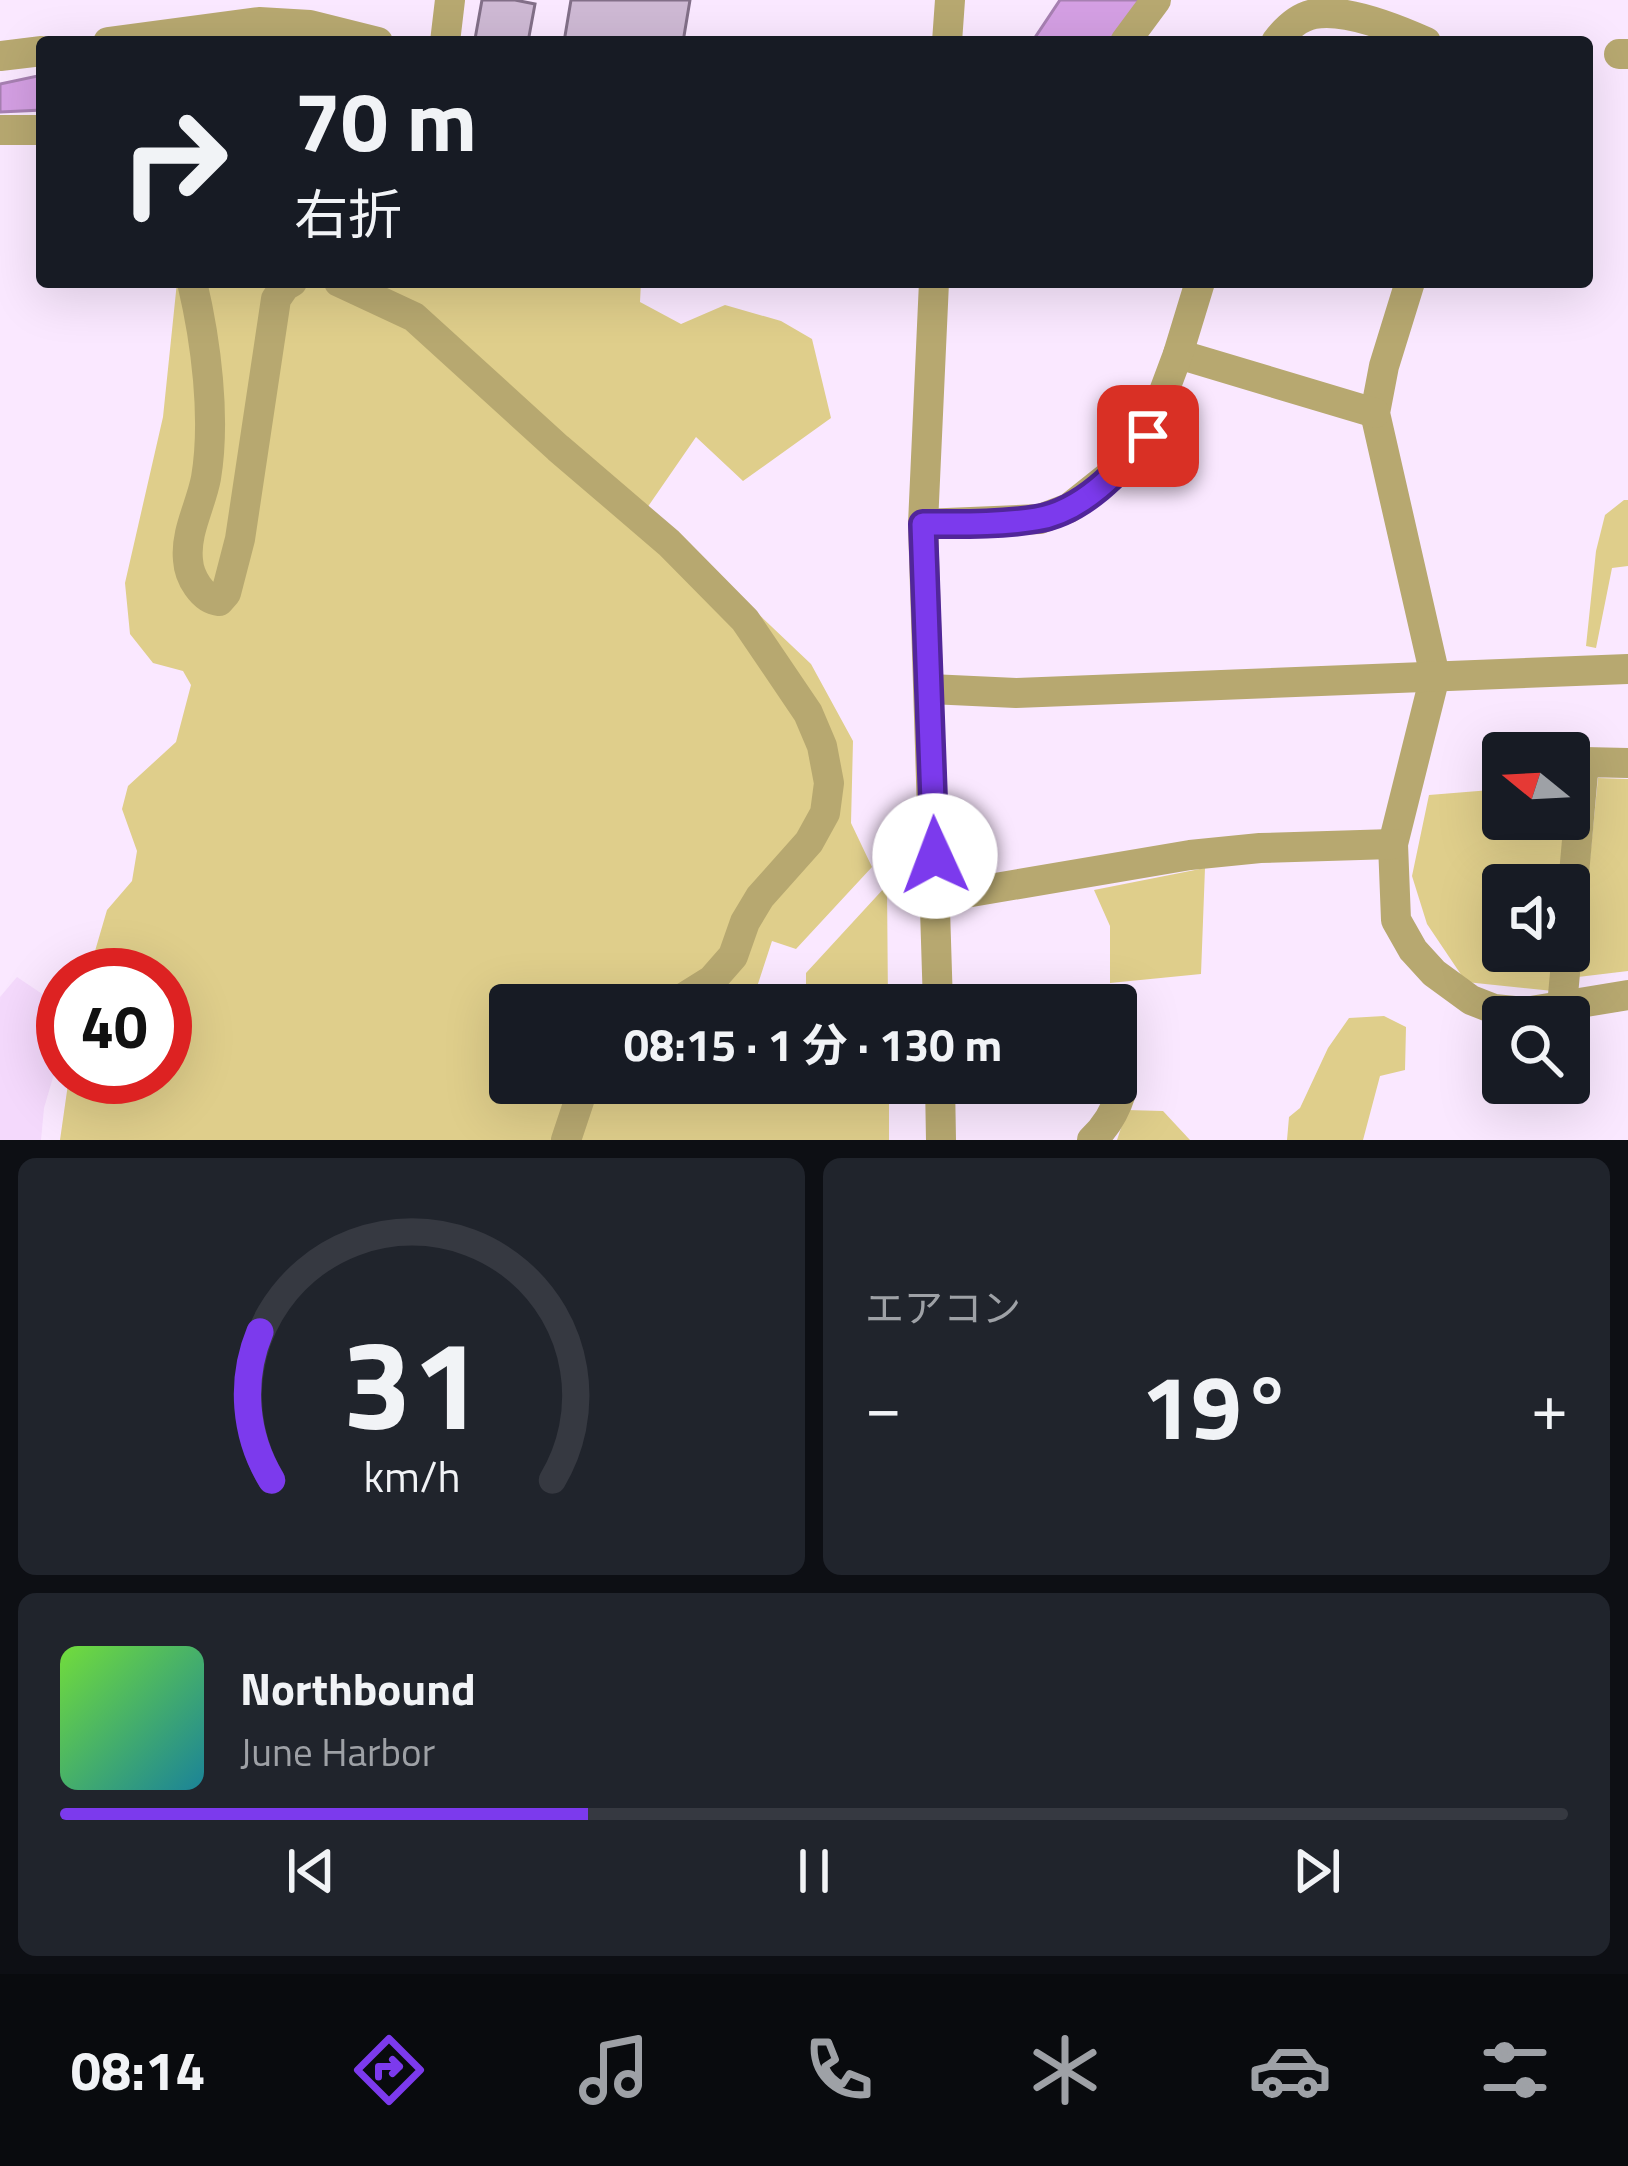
<!DOCTYPE html>
<html lang="ja">
<meta charset="utf-8">
<style>
body{margin:0;font-family:"Titillium Web","Noto Sans JP",sans-serif;background:#20242c;color:#f1f3f6;height:100vh;display:flex;flex-direction:column;font-size:45px;white-space:nowrap}
*{box-sizing:border-box;margin:0}
p{font-size:39px;color:#9ea1a6}
.icon{flex:none;width:66px;height:66px;fill:none;stroke:currentColor;stroke-width:2;stroke-linecap:round;stroke-linejoin:round}
.map{position:relative;height:1140px;overflow:hidden}
.panel{display:flex;flex-direction:column;gap:18px;padding:18px;background:#0d0f14;flex:1}
.panel>*{flex:none}
.guide{position:absolute;left:36px;top:36px;width:1557px;height:252px;border-radius:12px;box-shadow:0 12px 48px #0002;background:#171b24;color:#f1f3f6;overflow:hidden}
.needle{width:78px;rotate:288deg}
.controls{position:absolute;left:1482px;top:732px;display:grid;gap:24px}
.controls a{display:grid;place-items:center;width:108px;height:108px;border-radius:12px;background:#171b24;box-shadow:0 12px 48px #0002;font-size:60px}
.speed{position:absolute;left:36px;top:948px;display:flex;gap:24px;font-size:60px;font-weight:700;text-align:center}
.speed>*{display:grid;place-content:center;width:156px;height:156px;border-radius:50%;background:#171b24;box-shadow:0 12px 48px #0002;line-height:1}
.speed .limit{border:18px solid #d22;background:#fff;color:#111}
.pin{position:absolute;display:grid;place-items:center;width:102px;height:102px;color:#fff;margin:-51px;border-radius:24px;box-shadow:0 6px 18px #0006}
.me{position:absolute;width:132px;margin:-66px;rotate:358deg;stroke-linejoin:round;filter:drop-shadow(0 0 9px #0008)}
.turn{display:flex;align-items:center;gap:42px;height:252px;padding:0 60px;font-size:54px}
.turn .icon{width:156px;height:156px;stroke-width:2.5}
.turn b{display:block;font-size:84px;line-height:102px}
.big{font-size:90px;font-weight:700;line-height:1.1}
.panel .widget{flex:1;display:flex;flex-direction:column;justify-content:center;gap:18px;min-width:0;padding:0 42px;border-radius:18px;background:#20242c}
.panel .dial{align-items:center;gap:0}
.dial svg{height:312px;overflow:visible;fill:none;stroke:#363941;stroke-width:7;stroke-linecap:round;text-anchor:middle}
.dial text{fill:#f1f3f6;stroke:none}
.song{display:flex;align-items:center;gap:36px}
.cover{width:144px;height:144px;border-radius:18px;background:linear-gradient(135deg,hsl(100 70% 55%),hsl(190 70% 35%))}
.played{height:12px;border-radius:6px;background:linear-gradient(90deg,#7c3aed 35%,#363941 35%)}
.keys{display:flex;justify-content:space-around;direction:ltr}
.heat{display:flex;justify-content:space-between;align-items:center;font-size:66px;direction:ltr}
.panel .tiles{flex:1;display:grid;gap:18px;grid-template-columns:1fr 1fr}
.widget:last-child{grid-column:span 2}
.trip{position:absolute;left:489px;top:984px;width:648px;height:120px;border-radius:12px;background:#171b24;box-shadow:0 12px 48px #0002;font-weight:700;line-height:120px;text-align:center}
.tab-bar{display:flex;height:192px;justify-content:space-around;align-items:center;background:#090b0e;color:#9ea1a6}
.tab-bar .icon{width:84px;height:84px}
.tab-bar .active{color:#7c3aed}
.tab-bar b{font-size:54px;color:#f1f3f6}
.map>svg:first-child{display:block}
.built{fill:#f4d9fc}
.green{fill:#dfce8b}
.water{fill:#d49fe3;stroke:#a780b2;stroke-width:3}
.building{fill:#ceb9d4;stroke:#826f88;stroke-width:3}
.lines{fill:none;stroke-linecap:round;stroke-linejoin:round}
.minor{stroke:#b7a870;stroke-width:30}
.route-casing{stroke:#51269a;stroke-width:30}
.route{stroke:#7c3aed;stroke-width:21}
</style>
<div class="map">
<svg width="1628" height="1140" viewBox="0 0 1628 1140">
<rect width="100%" height="100%" fill="#fae8ff"/>
<path class="built" d="M 17,977 L 63,1008 L 63,1055 L 54,1074 L 44,1108 L 41,1140 L 0,1140 L 0,997 Z"/>
<g class="green">
<path d="M 177,282 L 641,282 L 640,302 L 681,324 L 725,305 L 781,321 L 812,339 L 831,418 L 743,481 L 696,437 L 647,508 L 811,664 L 853,741 L 851,823 L 872,867 L 796,949 L 772,941 L 755,993 L 742,1005 L 510,1005 L 510,1083 L 889,1083 L 889,1140 L 60,1140 L 69,1077 L 165,1077 L 165,975 L 88,975 L 107,910 L 132,881 L 137,851 L 122,809 L 128,786 L 176,742 L 191,685 L 183,671 L 153,663 L 130,634 L 125,583 L 163,417 Z"/>
<path d="M 1624,500 L 1628,500 L 1628,566 L 1612,568 L 1596,648 L 1586,646 L 1596,551 L 1605,515 Z"/>
<path d="M 1598,778 L 1628,779 L 1628,971 L 1578,977 Z"/>
<path d="M 1503,789 L 1503,819 L 1564,819 L 1560,885 L 1503,885 L 1503,951 L 1556,951 L 1553,991 L 1466,982 L 1427,924 L 1412,876 L 1429,795 Z"/>
<path d="M 1205,868 L 1201,974 L 1110,983 L 1110,926 L 1094,890 Z"/>
<path d="M 887,885 L 888,1005 L 785,1005 L 806,989 L 806,973 Z"/>
<path d="M 1384,1016 L 1406,1027 L 1405,1070 L 1380,1076 L 1363,1140 L 1287,1140 L 1289,1117 L 1300,1108 L 1328,1048 L 1349,1018 Z"/>
<path d="M 1127,1110 L 1163,1111 L 1190,1140 L 1117,1140 Z"/>
</g>
<g class="water">
<path d="M 1060,0 L 1142,0 L 1111,42 L 1032,42 Z"/>
<path d="M 42,75 L 42,110 L 0,112 L 0,84 Z"/>
</g>
<g class="building">
<path d="M 482,0 L 515,0 L 535,4 L 528,42 L 475,39 Z"/>
<path d="M 571,0 L 690,0 L 683,42 L 564,42 Z"/>
</g>
<g class="lines">
<g class="minor">
<path d="M 108,42 L 259,22 L 310,25 L 378,42"/>
<path d="M 445,42 L 450,0"/>
<path d="M 947,42 L 950,0"/>
<path d="M 1125,42 L 1156,0"/>
<path d="M 1276,42 C 1285,30 1298,17 1314,14 C 1346,8 1397,29 1426,42"/>
<path d="M 1619,54 L 1628,54"/>
<path d="M 0,56 L 42,51"/>
<path d="M 0,130 L 42,130"/>
<path d="M 192,282 C 206,341 216,418 206,478 C 201,505 185,532 188,560 C 189,577 202,599 219,601 L 226,593 L 240,539 L 276,299 L 285,286 L 292,282"/>
<path d="M 339,282 L 414,317 L 558,448 L 669,543 L 745,620 L 808,713 L 822,746 L 829,783 L 825,813 L 809,842 L 760,897 L 745,922 L 733,956 L 712,980 L 672,1005"/>
<path d="M 934,282 L 923,524 L 938,1005"/>
<path d="M 1410,282 L 1384,366 L 1375,413 L 1435,676 L 1393,844 L 1396,920 L 1413,950 L 1434,973 L 1471,1000 L 1494,1009 L 1525,1012 L 1628,995"/>
<path d="M 1178,354 L 1375,413"/>
<path d="M 923,524 L 1040,519 L 1069,508 L 1128,461 L 1147,437 L 1178,354 L 1200,282"/>
<path d="M 930,689 L 1016,693 L 1628,669"/>
<path d="M 936,898 L 1190,855 L 1260,848 L 1393,844"/>
<path d="M 1569,930 L 1584,762 L 1628,763"/>
<path d="M 1562,1006 L 1567,951"/>
<path d="M 940,1083 L 941,1140"/>
<path d="M 566,1140 L 585,1083"/>
<path d="M 1092,1140 C 1106,1127 1115,1112 1121,1093"/>
</g>
</g>
<g class="lines">
<defs>
<path id="route" d="M 935,856 L 923,524 C 960,524 999,525 1036,519 C 1082,512 1120,471 1148,436"/>
</defs>
<use href="#route" class="route-casing"/>
<use href="#route" class="route"/>
</g>
</svg>
<div class="controls">
<a><svg class="needle" viewBox="-14 -14 28 28"><path d="M0-13l5 13h-10z" fill="#e53935"/><path d="M0 13l5-13h-10z" fill="#9ea1a6"/></svg></a>
<a><svg class="icon" aria-label="sound" viewBox="0 0 24 24"><path d="M4 9h4l5-4v14l-5-4H4zM17 9q2 3 0 6"/></svg></a>
<a><svg class="icon" aria-label="search" viewBox="0 0 24 24"><circle cx="10" cy="10" r="6"/><path d="M15 15l6 6"/></svg></a>
</div>
<div class="speed"><div class="limit">40</div></div>
<div class="pin" style="left:1148px;top:436px;background:#d93025"><svg class="icon" aria-label="arrive" viewBox="0 0 24 24"><path d="M6 21V4h12l-3 4 3 4H6"/></svg></div>
<svg class="me" style="left:935px;top:856px" viewBox="-20 -20 40 40"><circle r="19" fill="#fff"/><path d="M0-13L10 11 0 6-10 11z" fill="#7c3aed"/></svg>
<div class="trip">08:15 · 1 分 · 130 m</div>
<div class="guide">
<div class="turn"><svg class="icon" aria-label="right" viewBox="0 0 24 24"><path d="M7 20v-9h11M14 6l5 5-5 5"/></svg><div><b>70 m</b>右折</div></div>
</div>
</div>
<section class="panel">
<div class="tiles">
<div class="widget dial"><svg viewBox="0 0 100 80">
<path d="M14 69A42 42 0 1 1 86 69"/>
<path d="M14 69A42 42 0 0 1 11 31" stroke="#7c3aed"/>
<text x="50" y="56" font-size="32" font-weight="700">31</text>
<text x="50" y="72" font-size="11">km/h</text>
</svg></div>
<div class="widget"><p>エアコン</p>
<div class="heat"><a>−</a><b class="big">19°</b><a>+</a></div>
</div>
<div class="widget">
<div class="song"><i class="cover"></i><div><b>Northbound</b><p>June Harbor</p></div></div>
<div class="played"></div>
<div class="keys"><svg class="icon" aria-label="previous" viewBox="0 0 24 24"><path d="M18 5L8 12l10 7zM5 5v14"/></svg><svg class="icon" aria-label="pause" viewBox="0 0 24 24"><path d="M8 5v14M16 5v14"/></svg><svg class="icon" aria-label="next" viewBox="0 0 24 24"><path d="M6 5l10 7-10 7zM19 5v14"/></svg></div>
</div>
</div>
</section>
<nav class="tab-bar">
<b>08:14</b>
<svg class="icon active" aria-label="directions" viewBox="0 0 24 24"><path d="M12 3l9 9-9 9-9-9zM9 14v-3h6M13 9l2 2-2 2"/></svg>
<svg class="icon" aria-label="music" viewBox="0 0 24 24"><path d="M9 18V5l10-2v13"/><circle cx="6" cy="18" r="3"/><circle cx="16" cy="16" r="3"/></svg>
<svg class="icon" aria-label="phone" viewBox="0 0 24 24"><path d="M5 4h4l2 5-3 2q2 4 5 5l2-3 5 2v4C11 20 4 13 5 4z"/></svg>
<svg class="icon" aria-label="climate" viewBox="0 0 24 24"><path d="M12 3v18M4 7l16 10M4 17L20 7"/></svg>
<svg class="icon" aria-label="car" viewBox="0 0 24 24"><path d="M5 17H2v-5l4-1 3-4h7l3 4 3 1v5h-3M9 17h6M6 11h13"/><circle cx="7" cy="17" r="2"/><circle cx="17" cy="17" r="2"/></svg>
<svg class="icon" aria-label="filters" viewBox="0 0 24 24"><path d="M4 7h16M4 17h16"/><circle cx="9" cy="7" r="2"/><circle cx="15" cy="17" r="2"/></svg>
</nav>
